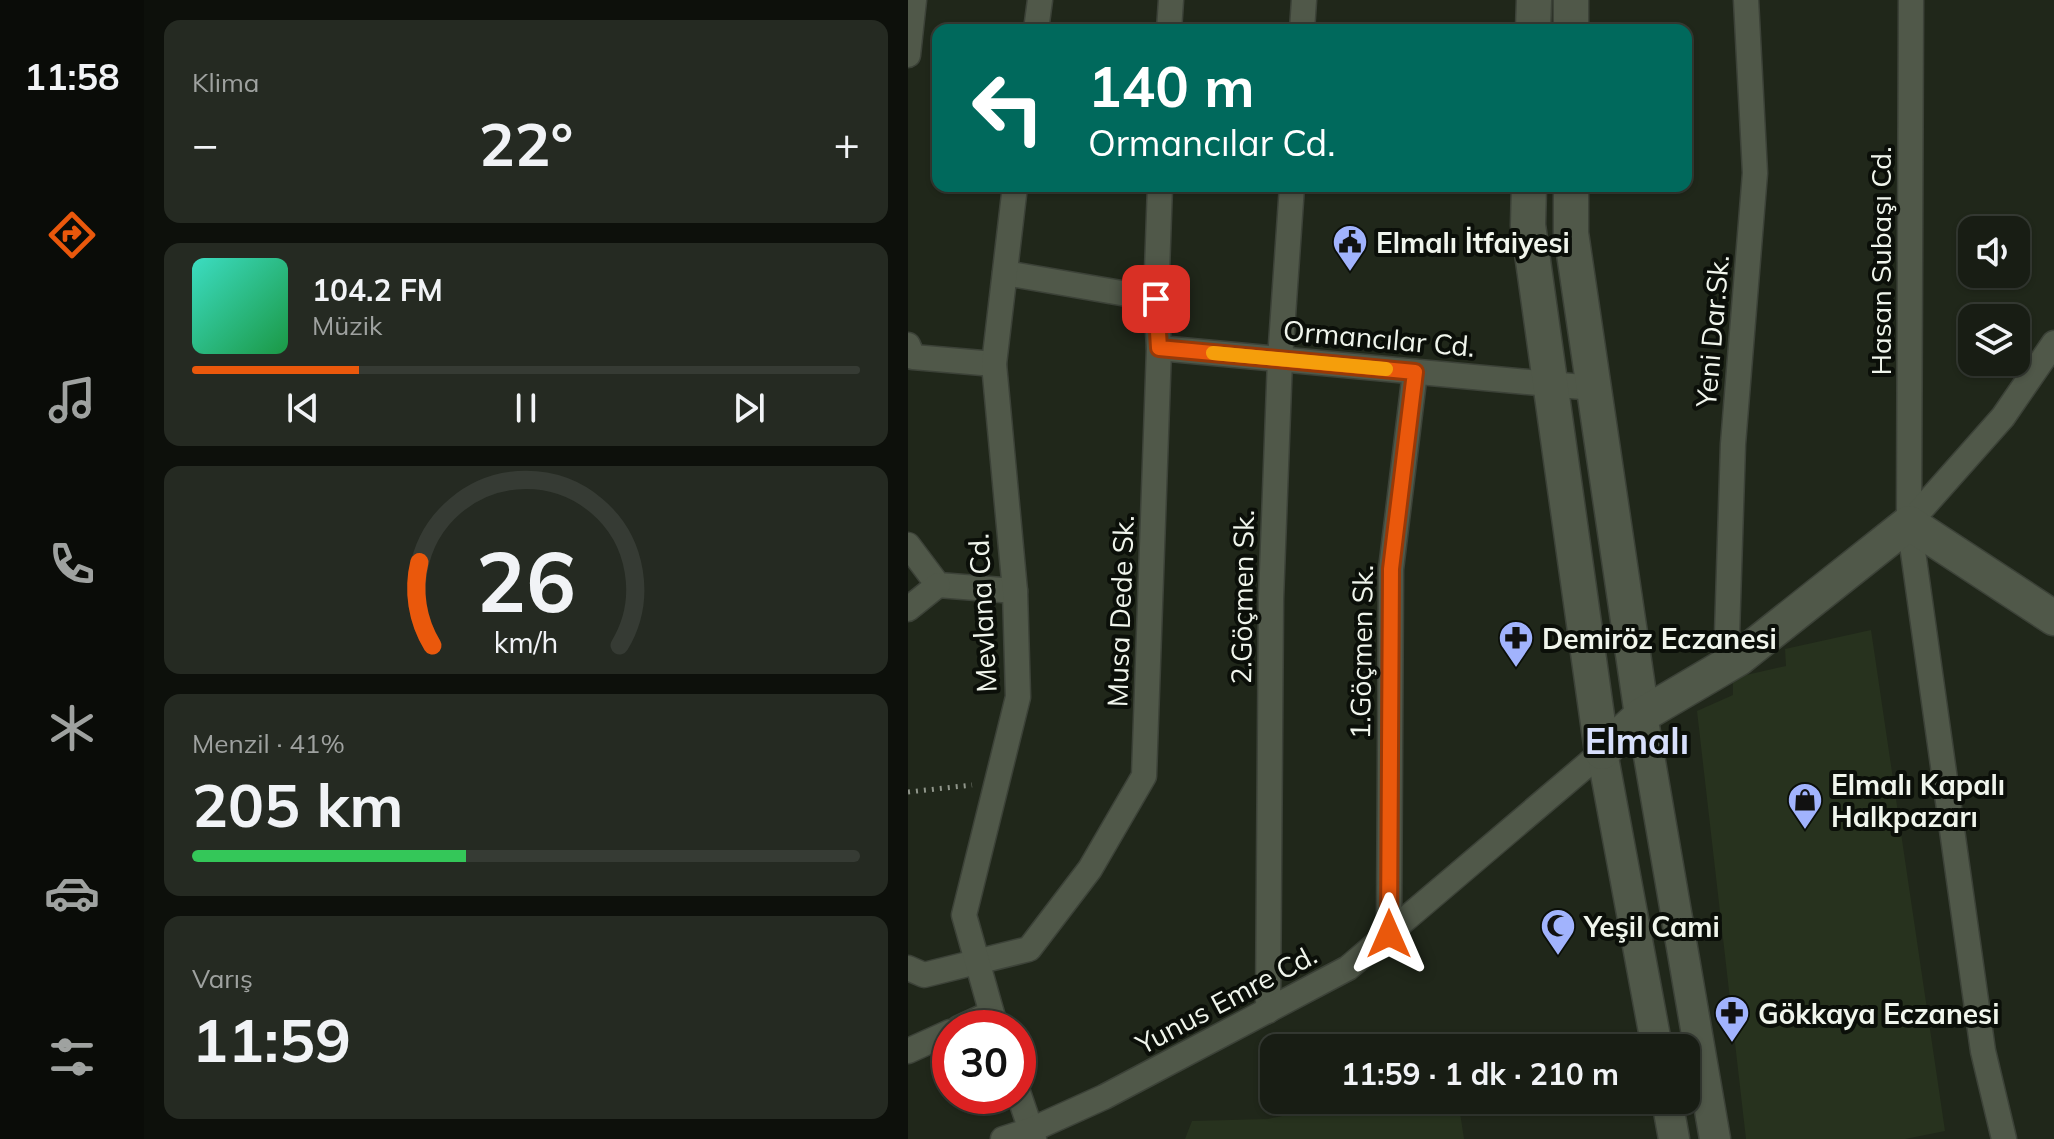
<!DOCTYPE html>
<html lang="tr">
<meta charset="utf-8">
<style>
body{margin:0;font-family:Mulish,sans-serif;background:#252a22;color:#f1f3f6;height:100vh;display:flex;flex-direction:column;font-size:30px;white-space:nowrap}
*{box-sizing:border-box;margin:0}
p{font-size:26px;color:#9fa2a0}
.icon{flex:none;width:44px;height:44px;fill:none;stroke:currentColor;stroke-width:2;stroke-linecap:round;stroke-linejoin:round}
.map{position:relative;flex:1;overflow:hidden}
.sheet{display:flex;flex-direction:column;gap:20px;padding:20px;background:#0d100b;width:764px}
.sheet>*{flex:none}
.top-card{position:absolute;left:24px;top:24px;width:760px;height:168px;border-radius:16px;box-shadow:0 2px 6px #0004,0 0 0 2px #363b34;background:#00695c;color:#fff;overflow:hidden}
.fabs{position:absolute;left:1050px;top:216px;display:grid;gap:16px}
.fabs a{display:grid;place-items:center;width:72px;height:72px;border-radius:16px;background:#181d14;box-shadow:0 2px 6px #0004,0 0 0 2px #363b34;font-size:40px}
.speed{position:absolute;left:24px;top:1010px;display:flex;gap:16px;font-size:40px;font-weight:700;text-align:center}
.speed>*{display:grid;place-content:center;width:104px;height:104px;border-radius:50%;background:#181d14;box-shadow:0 2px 6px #0004,0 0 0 2px #363b34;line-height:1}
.speed .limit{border:12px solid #d22;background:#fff;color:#111}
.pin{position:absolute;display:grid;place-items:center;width:68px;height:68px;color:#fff;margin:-34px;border-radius:16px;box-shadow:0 4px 12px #0006}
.me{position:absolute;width:88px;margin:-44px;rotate:0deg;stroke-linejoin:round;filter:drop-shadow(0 0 6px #0008)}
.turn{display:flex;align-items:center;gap:28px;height:168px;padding:0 24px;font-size:36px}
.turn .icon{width:104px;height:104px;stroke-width:2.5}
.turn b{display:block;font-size:56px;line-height:68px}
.big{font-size:60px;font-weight:700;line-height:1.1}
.sheet .widget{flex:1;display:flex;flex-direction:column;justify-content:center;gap:12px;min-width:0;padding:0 28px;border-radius:16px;background:#252a22}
.sheet .dial{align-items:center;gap:0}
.dial svg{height:208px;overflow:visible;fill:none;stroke:#363b34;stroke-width:7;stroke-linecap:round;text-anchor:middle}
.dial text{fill:#f1f3f6;stroke:none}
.song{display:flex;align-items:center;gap:24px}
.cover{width:96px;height:96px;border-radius:12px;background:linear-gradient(135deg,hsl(170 70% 55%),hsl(140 70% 35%))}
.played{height:8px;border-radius:4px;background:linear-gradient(90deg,#ea580c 25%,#363b34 25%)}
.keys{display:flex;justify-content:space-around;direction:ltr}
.heat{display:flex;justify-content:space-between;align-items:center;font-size:44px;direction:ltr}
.charge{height:12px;border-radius:6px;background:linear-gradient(90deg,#34c759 41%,#363b34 0)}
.trip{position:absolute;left:352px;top:1034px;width:440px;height:80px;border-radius:16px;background:#181d14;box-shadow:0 2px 6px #0004,0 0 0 2px #363b34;font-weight:700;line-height:80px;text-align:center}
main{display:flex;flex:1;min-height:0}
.tabs{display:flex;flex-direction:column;width:144px;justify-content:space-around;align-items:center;background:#0a0c08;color:#9fa2a0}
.tabs .icon{width:56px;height:56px}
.tabs .on{color:#ea580c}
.tabs b{font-size:36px;color:#f1f3f6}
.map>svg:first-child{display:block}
.built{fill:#27321e}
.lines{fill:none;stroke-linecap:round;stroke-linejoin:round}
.minor-casing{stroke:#3c4238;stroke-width:27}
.tertiary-casing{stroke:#3c4238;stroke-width:33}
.secondary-casing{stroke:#3c4238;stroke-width:37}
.path{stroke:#90968b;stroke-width:5;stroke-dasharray:2 6;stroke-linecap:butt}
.minor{stroke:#505849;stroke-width:24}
.tertiary{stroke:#505849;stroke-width:30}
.secondary{stroke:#505849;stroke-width:34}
.route-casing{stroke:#983908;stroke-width:20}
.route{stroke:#ea580c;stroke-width:14}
.slow{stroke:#f59e0b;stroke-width:14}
.labels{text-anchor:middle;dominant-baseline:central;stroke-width:8;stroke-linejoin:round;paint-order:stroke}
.poi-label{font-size:28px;font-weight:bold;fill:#f0f5ec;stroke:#0b0f09;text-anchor:start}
.street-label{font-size:28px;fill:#f0f5ec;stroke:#0b0f09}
.district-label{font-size:36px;font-weight:bold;fill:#d7dffc;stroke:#0b0f09}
</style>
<main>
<nav class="tabs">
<b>11:58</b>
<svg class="icon on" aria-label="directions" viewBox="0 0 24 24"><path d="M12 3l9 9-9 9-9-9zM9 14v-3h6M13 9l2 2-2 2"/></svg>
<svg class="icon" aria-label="music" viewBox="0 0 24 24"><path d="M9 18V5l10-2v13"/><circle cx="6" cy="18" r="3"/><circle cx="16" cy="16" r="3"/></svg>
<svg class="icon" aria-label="phone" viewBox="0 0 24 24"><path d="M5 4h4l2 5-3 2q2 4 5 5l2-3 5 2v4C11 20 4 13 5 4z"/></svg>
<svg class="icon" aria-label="climate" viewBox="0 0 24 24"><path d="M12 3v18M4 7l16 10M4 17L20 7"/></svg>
<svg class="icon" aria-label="car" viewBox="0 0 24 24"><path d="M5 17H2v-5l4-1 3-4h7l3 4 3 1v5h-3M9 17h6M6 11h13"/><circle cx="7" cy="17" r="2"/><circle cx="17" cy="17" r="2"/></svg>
<svg class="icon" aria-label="filters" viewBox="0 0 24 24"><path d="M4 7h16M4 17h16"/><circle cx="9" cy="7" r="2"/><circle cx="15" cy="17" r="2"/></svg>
</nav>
<section class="sheet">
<div class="widget"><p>Klima</p>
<div class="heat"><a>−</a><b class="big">22°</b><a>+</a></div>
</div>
<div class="widget">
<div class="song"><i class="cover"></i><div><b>104.2 FM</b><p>Müzik</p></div></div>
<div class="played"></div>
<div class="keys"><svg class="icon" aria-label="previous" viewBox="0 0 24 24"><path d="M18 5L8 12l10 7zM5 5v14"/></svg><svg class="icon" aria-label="pause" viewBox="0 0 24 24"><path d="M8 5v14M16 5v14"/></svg><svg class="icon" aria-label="next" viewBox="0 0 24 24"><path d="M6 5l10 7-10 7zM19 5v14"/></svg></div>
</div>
<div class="widget dial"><svg viewBox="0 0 100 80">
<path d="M14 69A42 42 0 1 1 86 69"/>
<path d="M14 69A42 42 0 0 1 9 37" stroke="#ea580c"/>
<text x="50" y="56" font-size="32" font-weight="700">26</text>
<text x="50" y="72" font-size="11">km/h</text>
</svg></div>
<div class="widget"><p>Menzil · 41%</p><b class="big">205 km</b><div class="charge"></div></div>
<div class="widget"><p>Varış</p><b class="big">11:59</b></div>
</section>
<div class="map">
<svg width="1146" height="1139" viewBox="0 0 1146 1139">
<rect width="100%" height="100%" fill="#20271a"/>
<g class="built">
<path d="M 963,630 L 1037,1131 L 997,1139 L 838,1139 L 789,711 L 825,695 L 825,678 L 878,666 L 877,649 Z"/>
<path d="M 452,1100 L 550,1100 L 556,1139 L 277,1139 L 284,1121 L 360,1119 Z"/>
</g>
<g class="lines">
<defs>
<g id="minor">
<path d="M 1003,0 L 1001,523 L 1075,1051 L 1096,1139"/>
<path d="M 128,30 L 132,0"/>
<path d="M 261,30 L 263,0"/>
<path d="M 394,30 L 396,0"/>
<path d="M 0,55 L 6,0"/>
<path d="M 97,273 L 248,299"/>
<path d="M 0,345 L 5,357 L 86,364"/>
<path d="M 251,348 L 685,388"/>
<path d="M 1001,523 L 1095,417 L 1146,343"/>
<path d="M 0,545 L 30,585 L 107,591"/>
<path d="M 0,609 L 30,585"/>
<path d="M 818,666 L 825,444 L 847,173 L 838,0"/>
<path d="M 481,934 L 483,569 L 507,372"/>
<path d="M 0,968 L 16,975 L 121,949 L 182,869 L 236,776 L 251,348 L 248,299 L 252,186"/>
<path d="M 360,1011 L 363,599 L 372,359 L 384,186"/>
<path d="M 51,1028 L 83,1013"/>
<path d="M 88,1028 L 56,915 L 110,697 L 107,591 L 86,364 L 107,186"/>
<path d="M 0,1051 L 42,1032"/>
<path d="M 110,1092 L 126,1139"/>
<path d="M 95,1139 L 123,1130 L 196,1097 L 440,968 L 694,752"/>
</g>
<g id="tertiary">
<path d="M 734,715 L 807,1139"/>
<path d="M 694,752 L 749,1048"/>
<path d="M 759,1100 L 766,1139"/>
</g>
<g id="secondary">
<path d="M 625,30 L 626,0"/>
<path d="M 663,30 L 663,0"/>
<path d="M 621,186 L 620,225 L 694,752"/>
<path d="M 663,186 L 663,233 L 734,715"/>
<path d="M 694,752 L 734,715 L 831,658 L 1001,523 L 1146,618"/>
</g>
</defs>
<use href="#minor" class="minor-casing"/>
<use href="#tertiary" class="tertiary-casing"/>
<use href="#secondary" class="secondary-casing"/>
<path class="path" d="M 0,792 L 64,785"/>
<use href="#minor" class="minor"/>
<use href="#tertiary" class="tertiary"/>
<use href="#secondary" class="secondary"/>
</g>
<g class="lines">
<defs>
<path id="route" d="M 248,299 L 251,348 L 507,372 L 483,569 L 481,934"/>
</defs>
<use href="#route" class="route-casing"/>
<use href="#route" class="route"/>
<path class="slow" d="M 305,353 L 478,369"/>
</g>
<defs>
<symbol id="civic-pin" viewBox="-11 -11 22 30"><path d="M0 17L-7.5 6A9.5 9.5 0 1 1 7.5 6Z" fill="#a1b3fd" stroke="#0b0f09"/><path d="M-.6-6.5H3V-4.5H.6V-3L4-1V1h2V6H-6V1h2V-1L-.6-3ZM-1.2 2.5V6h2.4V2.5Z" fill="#111"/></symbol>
<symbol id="pharmacy-pin" viewBox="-11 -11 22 30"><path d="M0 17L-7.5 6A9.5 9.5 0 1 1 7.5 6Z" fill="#a1b3fd" stroke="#0b0f09"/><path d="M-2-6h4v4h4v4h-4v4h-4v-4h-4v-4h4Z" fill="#111"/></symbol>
<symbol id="shop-pin" viewBox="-11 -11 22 30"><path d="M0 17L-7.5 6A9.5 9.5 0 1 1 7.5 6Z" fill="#a1b3fd" stroke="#0b0f09"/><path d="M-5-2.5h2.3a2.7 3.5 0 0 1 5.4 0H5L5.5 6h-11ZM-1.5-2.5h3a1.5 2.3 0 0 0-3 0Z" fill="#111"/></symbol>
<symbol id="mosque-pin" viewBox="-11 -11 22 30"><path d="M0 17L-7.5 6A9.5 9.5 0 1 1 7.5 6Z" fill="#a1b3fd" stroke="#0b0f09"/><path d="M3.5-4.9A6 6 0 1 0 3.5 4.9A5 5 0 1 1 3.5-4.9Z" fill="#111"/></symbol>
</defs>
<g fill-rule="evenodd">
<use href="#civic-pin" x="422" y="222" width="40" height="54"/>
<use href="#pharmacy-pin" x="588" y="618" width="40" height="54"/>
<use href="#shop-pin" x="877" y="780" width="40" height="54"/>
<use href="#mosque-pin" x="630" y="906" width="40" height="54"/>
<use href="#pharmacy-pin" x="804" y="993" width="40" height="54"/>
</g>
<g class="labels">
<g class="poi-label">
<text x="468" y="242">Elmalı İtfaiyesi</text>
<text x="634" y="638">Demiröz Eczanesi</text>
<text x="923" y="784">Elmalı Kapalı<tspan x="923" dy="32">Halkpazarı</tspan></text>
<text x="676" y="926">Yeşil Cami</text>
<text x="850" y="1013">Gökkaya Eczanesi</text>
</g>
<g class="street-label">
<text transform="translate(972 261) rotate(-90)">Hasan Subaşı Cd.</text>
<text transform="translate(804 331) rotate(-85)">Yeni Dar.Sk.</text>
<text transform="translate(471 338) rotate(5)">Ormancılar Cd.</text>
<text transform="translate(334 597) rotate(-89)">2.Göçmen Sk.</text>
<text transform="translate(212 611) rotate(-88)">Musa Dede Sk.</text>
<text transform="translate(74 613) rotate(-93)">Mevlana Cd.</text>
<text transform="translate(453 652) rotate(-89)">1.Göçmen Sk.</text>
<text transform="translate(318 999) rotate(-28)">Yunus Emre Cd.</text>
</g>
<g class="district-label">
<text x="729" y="740">Elmalı</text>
</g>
</g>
</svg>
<div class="fabs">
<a><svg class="icon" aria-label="sound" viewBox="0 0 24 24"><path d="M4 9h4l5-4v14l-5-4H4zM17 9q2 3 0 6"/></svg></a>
<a><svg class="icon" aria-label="layers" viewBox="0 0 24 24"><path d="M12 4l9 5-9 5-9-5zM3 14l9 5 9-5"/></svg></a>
</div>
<div class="speed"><div class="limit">30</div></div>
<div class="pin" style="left:248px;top:299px;background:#d93025"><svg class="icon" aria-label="arrive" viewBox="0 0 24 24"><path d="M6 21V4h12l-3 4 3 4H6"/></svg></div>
<svg class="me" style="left:481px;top:934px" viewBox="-20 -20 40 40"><path d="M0-17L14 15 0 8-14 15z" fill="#ea580c" stroke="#fff" stroke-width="4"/></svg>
<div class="trip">11:59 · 1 dk · 210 m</div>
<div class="top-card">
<div class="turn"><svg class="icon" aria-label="left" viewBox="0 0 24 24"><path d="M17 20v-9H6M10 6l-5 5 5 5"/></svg><div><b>140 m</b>Ormancılar Cd.</div></div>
</div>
</div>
</main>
